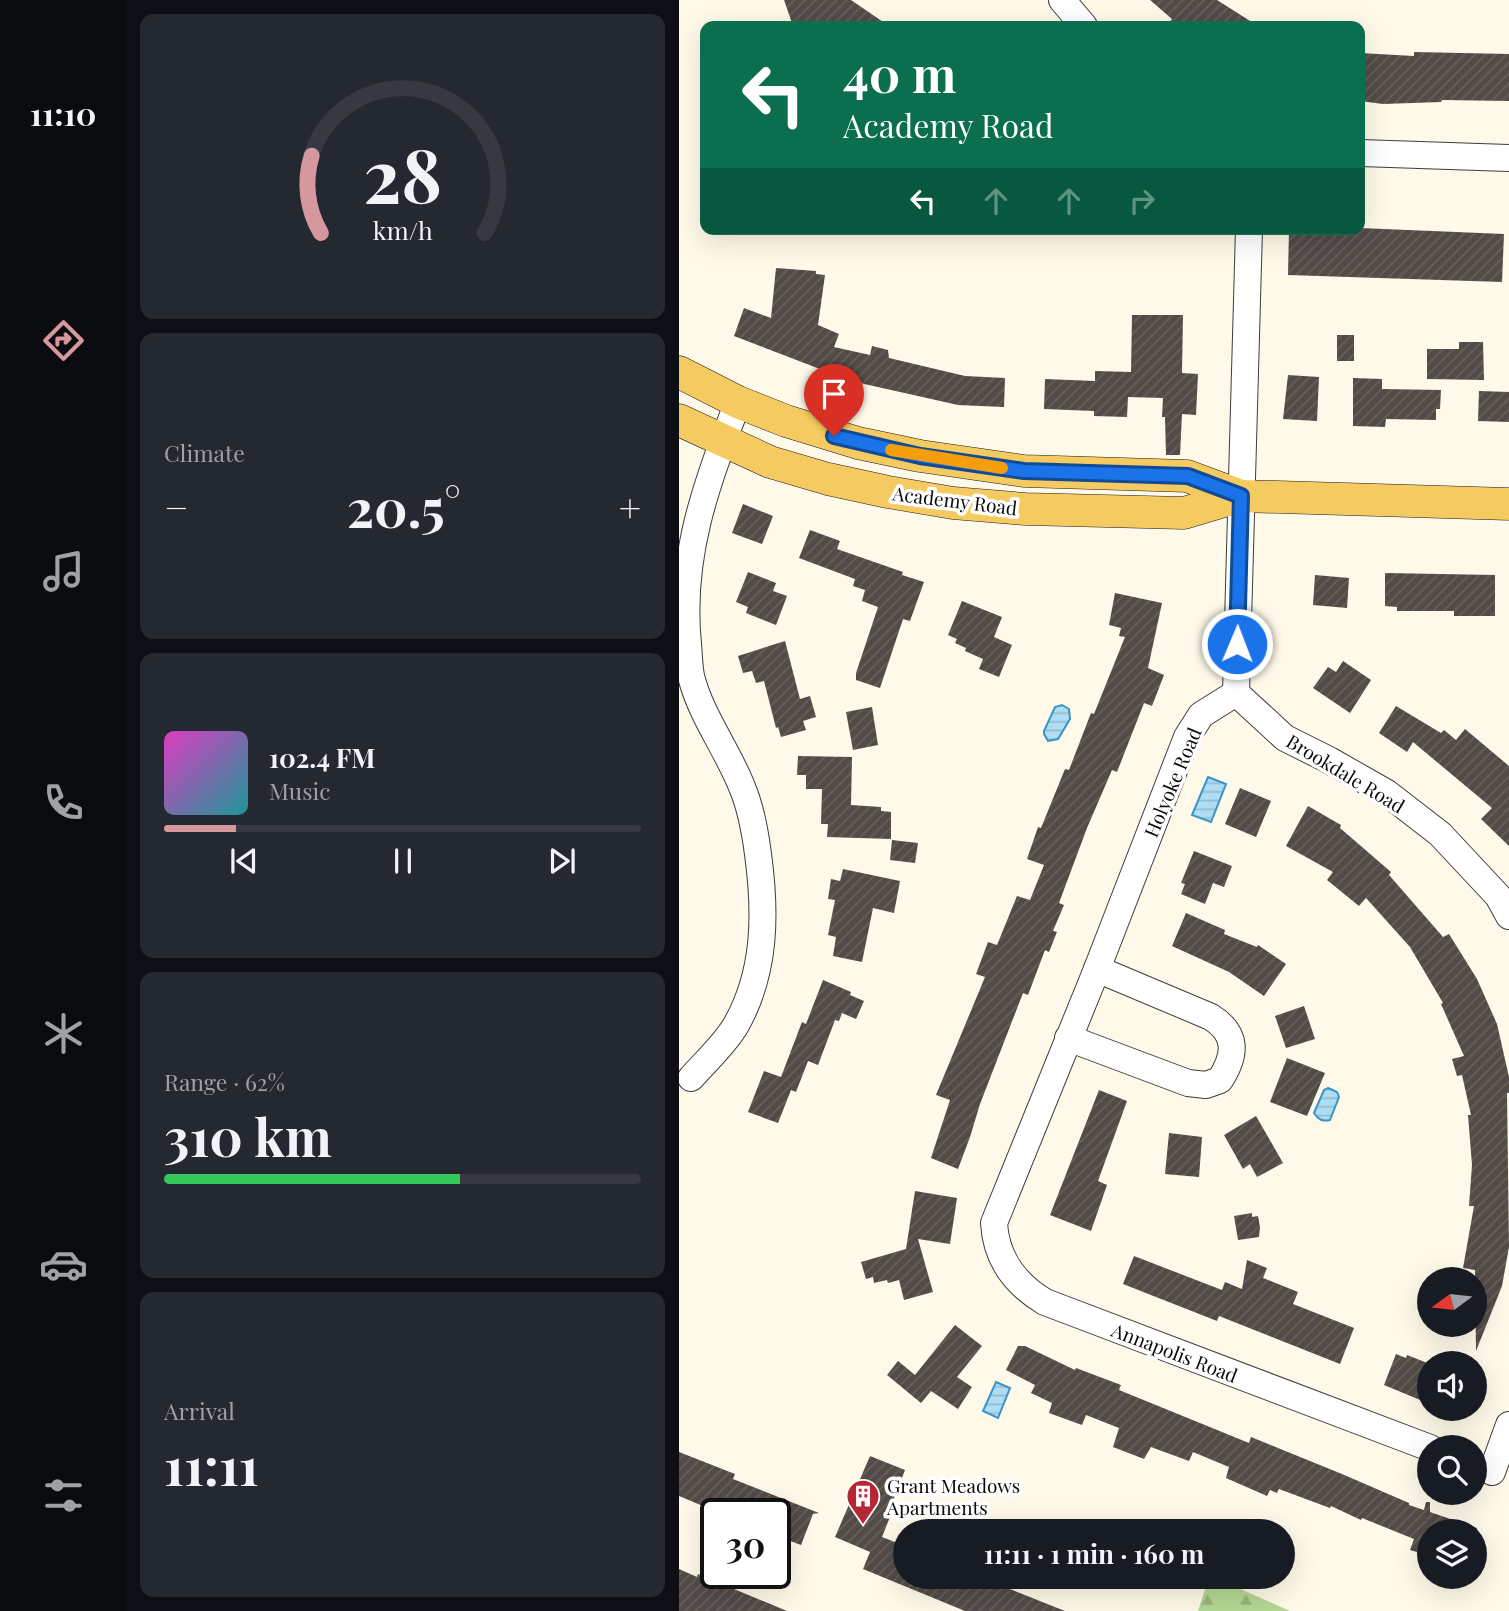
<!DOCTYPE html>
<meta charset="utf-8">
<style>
body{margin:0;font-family:"Playfair Display",serif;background:#242831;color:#f1f3f6;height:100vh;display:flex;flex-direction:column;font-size:26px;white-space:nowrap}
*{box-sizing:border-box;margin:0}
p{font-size:23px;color:#9ea1a6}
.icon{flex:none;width:38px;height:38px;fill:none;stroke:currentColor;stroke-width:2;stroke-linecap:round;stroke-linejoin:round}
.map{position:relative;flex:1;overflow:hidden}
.panel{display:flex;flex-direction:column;gap:14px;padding:14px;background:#0d0f14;width:553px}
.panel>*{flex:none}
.banner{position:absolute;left:21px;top:21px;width:665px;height:214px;border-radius:14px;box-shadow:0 7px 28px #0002;background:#0b6e4f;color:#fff;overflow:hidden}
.needle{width:46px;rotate:255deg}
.buttons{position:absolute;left:738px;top:1267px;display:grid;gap:14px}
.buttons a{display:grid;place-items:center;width:70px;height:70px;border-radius:50%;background:#171b24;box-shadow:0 7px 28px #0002;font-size:35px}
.speed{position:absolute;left:21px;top:1498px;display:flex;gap:14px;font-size:35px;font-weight:700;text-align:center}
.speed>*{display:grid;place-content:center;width:91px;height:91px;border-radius:50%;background:#171b24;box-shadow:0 7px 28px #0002;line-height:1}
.speed .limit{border:4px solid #111;border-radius:10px;background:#fff;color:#111}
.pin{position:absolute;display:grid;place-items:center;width:60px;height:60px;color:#fff;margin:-72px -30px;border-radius:50% 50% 50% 0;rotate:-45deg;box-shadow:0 0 7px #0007}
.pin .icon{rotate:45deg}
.me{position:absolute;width:77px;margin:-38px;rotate:1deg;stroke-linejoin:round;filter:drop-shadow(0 0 5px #0008)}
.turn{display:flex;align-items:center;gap:24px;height:147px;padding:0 28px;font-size:32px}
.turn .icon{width:91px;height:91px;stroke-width:2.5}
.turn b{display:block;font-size:49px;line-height:60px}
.lanes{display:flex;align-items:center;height:66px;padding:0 28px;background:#0003;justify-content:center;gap:35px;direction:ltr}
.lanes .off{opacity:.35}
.big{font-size:52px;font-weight:700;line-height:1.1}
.panel .tile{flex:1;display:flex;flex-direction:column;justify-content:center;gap:10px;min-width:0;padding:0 24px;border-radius:14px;background:#242831}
.panel .dial{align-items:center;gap:0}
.dial svg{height:182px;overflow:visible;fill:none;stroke:#363941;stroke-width:7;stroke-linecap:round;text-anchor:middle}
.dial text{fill:#f1f3f6;stroke:none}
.song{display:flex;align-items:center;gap:21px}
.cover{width:84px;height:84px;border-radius:10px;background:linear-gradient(135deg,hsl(310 70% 55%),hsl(180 70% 35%))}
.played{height:7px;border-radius:4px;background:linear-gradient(90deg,#d6979f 15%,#363941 15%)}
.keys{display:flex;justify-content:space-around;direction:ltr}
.heat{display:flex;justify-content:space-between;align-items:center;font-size:38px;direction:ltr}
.charge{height:10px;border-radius:5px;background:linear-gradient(90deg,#34c759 62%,#363941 0)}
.trip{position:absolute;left:214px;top:1519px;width:402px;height:70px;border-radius:35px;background:#171b24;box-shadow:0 7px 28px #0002;font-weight:700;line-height:70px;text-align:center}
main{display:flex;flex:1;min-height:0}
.menu{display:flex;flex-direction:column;width:126px;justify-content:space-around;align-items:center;background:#090b0e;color:#9ea1a6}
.menu .icon{width:49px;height:49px}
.menu .active{color:#d6979f}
.menu b{font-size:32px;color:#f1f3f6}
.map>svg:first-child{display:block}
.forest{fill:url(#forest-firs)}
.water{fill:url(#water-rules);stroke:#3894c9;stroke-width:2}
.building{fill:url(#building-hatch)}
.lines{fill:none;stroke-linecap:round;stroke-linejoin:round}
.minor-casing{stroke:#3d3d3d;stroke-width:28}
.major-casing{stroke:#1b1b1b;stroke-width:33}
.minor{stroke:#fff;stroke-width:26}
.major{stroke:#f5cb61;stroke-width:32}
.route-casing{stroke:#114b97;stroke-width:18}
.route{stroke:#1a73e8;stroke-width:12}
.slow{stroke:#f59e0b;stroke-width:12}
.labels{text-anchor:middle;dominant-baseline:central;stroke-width:7;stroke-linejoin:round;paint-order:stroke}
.street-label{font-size:19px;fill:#0a0a0a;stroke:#fff}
.poi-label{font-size:19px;fill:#0a0a0a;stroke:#fff;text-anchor:start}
</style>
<main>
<nav class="menu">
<b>11:10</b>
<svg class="icon active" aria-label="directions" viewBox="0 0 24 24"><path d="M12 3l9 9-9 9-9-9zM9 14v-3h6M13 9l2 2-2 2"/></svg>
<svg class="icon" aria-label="music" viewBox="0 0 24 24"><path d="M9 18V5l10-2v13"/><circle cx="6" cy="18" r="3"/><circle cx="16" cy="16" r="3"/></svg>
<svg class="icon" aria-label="phone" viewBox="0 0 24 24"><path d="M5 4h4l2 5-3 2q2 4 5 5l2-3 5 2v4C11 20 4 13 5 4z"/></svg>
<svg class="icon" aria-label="climate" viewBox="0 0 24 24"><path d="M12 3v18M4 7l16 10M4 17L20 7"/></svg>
<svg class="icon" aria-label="car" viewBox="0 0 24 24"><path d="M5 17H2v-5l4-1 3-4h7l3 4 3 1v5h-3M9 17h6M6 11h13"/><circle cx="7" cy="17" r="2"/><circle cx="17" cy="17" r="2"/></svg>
<svg class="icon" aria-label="filters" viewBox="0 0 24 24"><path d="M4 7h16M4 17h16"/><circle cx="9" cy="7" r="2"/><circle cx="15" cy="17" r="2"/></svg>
</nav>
<section class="panel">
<div class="tile dial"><svg viewBox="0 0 100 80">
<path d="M14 69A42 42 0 1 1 86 69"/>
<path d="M14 69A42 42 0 0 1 10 35" stroke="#d6979f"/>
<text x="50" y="56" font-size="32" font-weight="700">28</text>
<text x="50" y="72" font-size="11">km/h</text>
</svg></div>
<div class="tile"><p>Climate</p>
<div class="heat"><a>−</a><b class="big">20.5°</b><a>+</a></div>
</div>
<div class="tile">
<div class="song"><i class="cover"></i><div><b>102.4 FM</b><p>Music</p></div></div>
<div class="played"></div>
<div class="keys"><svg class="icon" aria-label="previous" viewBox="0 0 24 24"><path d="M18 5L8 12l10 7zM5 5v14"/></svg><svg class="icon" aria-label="pause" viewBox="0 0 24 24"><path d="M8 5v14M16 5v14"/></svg><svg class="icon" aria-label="next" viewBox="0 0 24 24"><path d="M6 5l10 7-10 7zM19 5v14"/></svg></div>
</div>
<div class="tile"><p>Range · 62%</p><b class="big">310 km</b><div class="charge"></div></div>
<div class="tile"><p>Arrival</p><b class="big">11:11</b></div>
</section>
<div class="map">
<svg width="830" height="1611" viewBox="0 0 830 1611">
<defs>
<pattern id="forest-firs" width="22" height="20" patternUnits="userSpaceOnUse" patternTransform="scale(1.75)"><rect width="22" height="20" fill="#b4d793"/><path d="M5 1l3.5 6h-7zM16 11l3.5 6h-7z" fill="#99b77d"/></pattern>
<pattern id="water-rules" width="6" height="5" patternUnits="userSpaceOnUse" patternTransform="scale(1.75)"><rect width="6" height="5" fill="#aeddf4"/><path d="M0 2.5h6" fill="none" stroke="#94bcd0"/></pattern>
<pattern id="building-hatch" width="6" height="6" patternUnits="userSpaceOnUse" patternTransform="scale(1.75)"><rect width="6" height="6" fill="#524b47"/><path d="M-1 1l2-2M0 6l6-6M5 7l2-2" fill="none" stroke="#66605d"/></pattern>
</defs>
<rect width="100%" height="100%" fill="#fef9e8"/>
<path class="forest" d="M 530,1577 L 535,1577 L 611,1611 L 519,1611 Z"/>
<g class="water">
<path d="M 383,705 L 390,709 L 391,719 L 379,739 L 369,741 L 365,734 L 365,731 L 376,707 Z"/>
<path d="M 529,777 L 547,784 L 532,822 L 513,815 Z"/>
<path d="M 649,1088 L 658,1092 L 660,1097 L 651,1120 C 643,1122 639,1119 635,1113 L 645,1090 Z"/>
<path d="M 317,1382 L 331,1388 L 319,1418 L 304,1411 Z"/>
</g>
<g class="building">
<path d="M 105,0 L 172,0 L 210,26 L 114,26 Z"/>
<path d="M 471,0 L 538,0 L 579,26 L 488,26 L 493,19 Z"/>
<path d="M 735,52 L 830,54 L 830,101 L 763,100 L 762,102 L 704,104 L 681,101 L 681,53 L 735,56 Z"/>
<path d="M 681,228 L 825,234 L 823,282 L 609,275 L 610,229 Z"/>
<path d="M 97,268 L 137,271 L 137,274 L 146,275 L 139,325 L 160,334 L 155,347 L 191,355 L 193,346 L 209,350 L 210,358 L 286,376 L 326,378 L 325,407 L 279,405 L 172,381 L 55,336 L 65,308 L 92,318 Z"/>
<path d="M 453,315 L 504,315 L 503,373 L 519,374 L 517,415 L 503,414 L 501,455 L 487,455 L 486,417 L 483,417 L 484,398 L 449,397 L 448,417 L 415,416 L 415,411 L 365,409 L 366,379 L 416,381 L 416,371 L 452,372 Z"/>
<rect x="658" y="335" width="17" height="26"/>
<path d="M 780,342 L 804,342 L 805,380 L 748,379 L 748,349 L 780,349 Z"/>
<path d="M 609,375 L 640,377 L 638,421 L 604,419 Z"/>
<path d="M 674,378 L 703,379 L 703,389 L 762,390 L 761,409 L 757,409 L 757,420 L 707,419 L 706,427 L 674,426 Z"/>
<path d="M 800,391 L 830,392 L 830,422 L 799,421 Z"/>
<path d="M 64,504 L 94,516 L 83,544 L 53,533 Z"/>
<path d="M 131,530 L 161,541 L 158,549 L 224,572 L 223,575 L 245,582 L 231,621 L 224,619 L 201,688 L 177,680 L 177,673 L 199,607 L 183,601 L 186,590 L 174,586 L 176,579 L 120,558 Z"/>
<path d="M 69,572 L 97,583 L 94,591 L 108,596 L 97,625 L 67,613 L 69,607 L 57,602 Z"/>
<path d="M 706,573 L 816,575 L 816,616 L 775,616 L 775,611 L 718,611 L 718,607 L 706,606 Z"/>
<path d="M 636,575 L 670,578 L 668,608 L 634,605 Z"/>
<path d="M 436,593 L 483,603 L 469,668 L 485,675 L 473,706 L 465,703 L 438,772 L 433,770 L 408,828 L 380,903 L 385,905 L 374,931 L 378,932 L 370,952 L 366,950 L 349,995 L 344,993 L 301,1104 L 291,1137 L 279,1169 L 252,1158 L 271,1100 L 257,1095 L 306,977 L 297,974 L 309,942 L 318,945 L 338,896 L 351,900 L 365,865 L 348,859 L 359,827 L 362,828 L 386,769 L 390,770 L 412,713 L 415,714 L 446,637 L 440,636 L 442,628 L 430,625 Z"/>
<path d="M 283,601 L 323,617 L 315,637 L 333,645 L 320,677 L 300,669 L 304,659 L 286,651 L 287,648 L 276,643 L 278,639 L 269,635 Z"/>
<path d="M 106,641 L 121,699 L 131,696 L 137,717 L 124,721 L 127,730 L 102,737 L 99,727 L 97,728 L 85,681 L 77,683 L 73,671 L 64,673 L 59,656 Z"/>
<path d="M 664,661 L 692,680 L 671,713 L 634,688 L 649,667 L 657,672 Z"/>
<path d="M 717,706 L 762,733 L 765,730 L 777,740 L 786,729 L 830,766 L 830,846 L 802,819 L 813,808 L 734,742 L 728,752 L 700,733 Z"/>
<path d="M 193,707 L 199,745 L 174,750 L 167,712 Z"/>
<path d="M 119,756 L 173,757 L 172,805 L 202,807 L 202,811 L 212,812 L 212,839 L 148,837 L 149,824 L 142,824 L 143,789 L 127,789 L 127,775 L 118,775 Z"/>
<path d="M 561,788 L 592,801 L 577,837 L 546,824 Z"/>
<path d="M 629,806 L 662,825 L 661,828 L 712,872 L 710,875 L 764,937 L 770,934 L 798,979 L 818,1024 L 830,1077 L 830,1093 L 828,1093 L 830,1247 L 823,1286 L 797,1351 L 796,1270 L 784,1268 L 795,1206 L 790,1206 L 793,1165 L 789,1115 L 792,1115 L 783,1075 L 778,1076 L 773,1059 L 785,1056 L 762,1004 L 764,1003 L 731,947 L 687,898 L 680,906 L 648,880 L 654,872 L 607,846 Z"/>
<path d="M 213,840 L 239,843 L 236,863 L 211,860 Z"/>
<path d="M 515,851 L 553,866 L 545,887 L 534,883 L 526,904 L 502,894 L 506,884 L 502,883 Z"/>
<path d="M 164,869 L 221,881 L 215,913 L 194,908 L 183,962 L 154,956 L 157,937 L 149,935 L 156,900 L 149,899 L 152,879 L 161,881 Z"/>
<path d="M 507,913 L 546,930 L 545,934 L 578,947 L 579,945 L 607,964 L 585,996 L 550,972 L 493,946 Z"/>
<path d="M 144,980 L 172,992 L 171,995 L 185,1001 L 177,1019 L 163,1013 L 160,1021 L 156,1020 L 139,1065 L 129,1061 L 117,1092 L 112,1090 L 99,1123 L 69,1112 L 85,1071 L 102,1077 L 123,1022 L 127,1024 Z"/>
<path d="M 625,1006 L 636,1039 L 607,1048 L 596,1016 Z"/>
<path d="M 608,1058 L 646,1073 L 628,1116 L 591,1102 Z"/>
<path d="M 420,1090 L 448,1101 L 419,1181 L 428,1185 L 412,1231 L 371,1215 Z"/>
<path d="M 577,1116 L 604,1163 L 578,1177 L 571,1164 L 564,1169 L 545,1135 Z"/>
<path d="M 490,1133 L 523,1137 L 520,1177 L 486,1174 Z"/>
<path d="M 236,1191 L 278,1198 L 271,1244 L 239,1239 L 254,1292 L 225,1300 L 220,1280 L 209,1283 L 208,1280 L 195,1283 L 194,1277 L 187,1279 L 182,1262 L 227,1249 Z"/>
<path d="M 573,1213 L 573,1217 L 579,1216 L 581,1227 L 580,1237 L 559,1240 L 555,1216 Z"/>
<path d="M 455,1256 L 543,1290 L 546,1282 L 563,1289 L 568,1260 L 588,1268 L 584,1278 L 619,1292 L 614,1304 L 675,1328 L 661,1364 L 540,1316 L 538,1321 L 444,1284 Z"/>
<path d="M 276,1325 L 303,1346 L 278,1377 L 293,1387 L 279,1409 L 252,1391 L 242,1403 L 208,1375 L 219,1361 L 236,1375 Z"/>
<path d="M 339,1346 L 346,1346 L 396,1370 L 397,1368 L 442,1385 L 440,1390 L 570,1443 L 572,1437 L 663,1474 L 730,1503 L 730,1505 L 745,1510 L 747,1502 L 751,1502 L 751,1512 L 798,1528 L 797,1531 L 751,1531 L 751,1556 L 731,1550 L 735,1539 L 683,1518 L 682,1520 L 652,1506 L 651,1508 L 600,1489 L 598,1493 L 591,1490 L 588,1496 L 547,1478 L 550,1467 L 514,1452 L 510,1461 L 472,1447 L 465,1459 L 434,1447 L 440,1428 L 407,1415 L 403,1425 L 370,1413 L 373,1403 L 352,1393 L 356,1385 L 327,1370 Z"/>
<path d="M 717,1354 L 727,1358 L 728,1355 L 751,1364 L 751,1388 L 746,1402 L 705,1385 Z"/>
<path d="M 0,1452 L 56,1474 L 54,1479 L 140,1513 L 134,1514 L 122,1545 L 96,1535 L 96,1514 L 43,1514 L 0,1496 Z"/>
<path d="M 191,1456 L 226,1470 L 212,1506 L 215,1507 L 203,1537 L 226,1546 L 226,1577 L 301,1577 L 386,1611 L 286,1611 L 184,1569 L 191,1552 L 156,1537 Z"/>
<path d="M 0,1569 L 18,1577 L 19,1574 L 108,1611 L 0,1611 Z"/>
</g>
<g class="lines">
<defs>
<g id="minor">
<path d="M 383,0 L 405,26"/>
<path d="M 681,153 L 830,158"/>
<path d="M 570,229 L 557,693 L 522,715 L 508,737 L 418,969 L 315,1223 C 317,1259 336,1284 366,1302 L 751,1448"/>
<path d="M 557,693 L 606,738 L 650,760 L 708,793 L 761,834 L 819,896 L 830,916"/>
<path d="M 389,1038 L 509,1083 L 527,1085 L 541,1080 C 557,1055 559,1034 532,1017 L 418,969"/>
<path d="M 12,1078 C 27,1061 46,1044 57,1025 C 87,972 87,913 79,854 C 76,831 72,808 63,787 C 49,751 21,714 12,676 C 10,666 10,654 9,644 C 0,555 28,483 59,402"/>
<path d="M 813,1472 L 830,1425"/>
</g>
<g id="major">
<path d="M 0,372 L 59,402 L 107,421 L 179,443 L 241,456 L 345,471 L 508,476 L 562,496"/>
<path d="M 0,420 L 91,462 L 149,479 L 209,492 L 274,503 L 346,509 L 505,513 L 562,496 L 830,504"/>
</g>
</defs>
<use href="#minor" class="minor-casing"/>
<use href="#major" class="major-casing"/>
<use href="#minor" class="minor"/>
<use href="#major" class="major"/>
</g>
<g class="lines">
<defs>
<path id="route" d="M 155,436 L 241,456 L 345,471 L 509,476 L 562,496 L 558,644"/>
</defs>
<use href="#route" class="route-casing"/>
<use href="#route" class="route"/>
<path class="slow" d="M 212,450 L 323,468"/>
</g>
<defs>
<symbol id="building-pin" viewBox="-11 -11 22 30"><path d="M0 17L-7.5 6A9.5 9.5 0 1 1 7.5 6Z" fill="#b52734" stroke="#fff"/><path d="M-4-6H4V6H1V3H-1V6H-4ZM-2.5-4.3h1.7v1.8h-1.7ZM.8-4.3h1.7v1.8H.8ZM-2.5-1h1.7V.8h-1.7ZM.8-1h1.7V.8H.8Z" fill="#fff"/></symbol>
</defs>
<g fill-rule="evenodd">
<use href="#building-pin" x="165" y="1477" width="38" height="52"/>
</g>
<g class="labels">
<g class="street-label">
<text transform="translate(276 500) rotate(7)">Academy Road</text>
<text transform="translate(667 773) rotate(31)">Brookdale Road</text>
<text transform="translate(493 782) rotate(-67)">Holyoke Road</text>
<text transform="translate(496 1352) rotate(21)">Annapolis Road</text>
</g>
<g class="poi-label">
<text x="208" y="1485">Grant Meadows<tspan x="208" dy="22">Apartments</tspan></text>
</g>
</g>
</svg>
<div class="buttons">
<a><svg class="needle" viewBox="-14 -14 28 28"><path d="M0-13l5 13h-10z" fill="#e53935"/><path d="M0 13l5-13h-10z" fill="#9ea1a6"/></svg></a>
<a><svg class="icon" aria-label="sound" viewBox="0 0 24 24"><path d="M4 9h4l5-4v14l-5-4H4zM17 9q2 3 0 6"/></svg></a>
<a><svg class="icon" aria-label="search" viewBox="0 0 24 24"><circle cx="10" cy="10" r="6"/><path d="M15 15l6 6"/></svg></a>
<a><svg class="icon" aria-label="layers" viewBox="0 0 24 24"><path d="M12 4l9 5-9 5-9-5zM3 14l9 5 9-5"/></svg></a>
</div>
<div class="speed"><div class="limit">30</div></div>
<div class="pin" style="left:155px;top:436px;background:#d93025"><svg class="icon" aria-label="arrive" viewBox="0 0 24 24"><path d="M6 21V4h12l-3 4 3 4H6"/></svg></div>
<svg class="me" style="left:558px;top:644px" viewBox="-20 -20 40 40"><circle r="17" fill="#1a73e8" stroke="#fff" stroke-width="3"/><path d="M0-11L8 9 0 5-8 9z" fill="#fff"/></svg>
<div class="trip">11:11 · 1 min · 160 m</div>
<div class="banner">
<div class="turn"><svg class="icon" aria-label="left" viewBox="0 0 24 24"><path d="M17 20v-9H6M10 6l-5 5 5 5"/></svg><div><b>40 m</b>Academy Road</div></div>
<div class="lanes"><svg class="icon" aria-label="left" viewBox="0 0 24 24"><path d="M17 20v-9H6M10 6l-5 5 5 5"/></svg><svg class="icon off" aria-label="ahead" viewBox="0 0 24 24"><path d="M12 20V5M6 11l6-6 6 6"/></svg><svg class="icon off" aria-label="ahead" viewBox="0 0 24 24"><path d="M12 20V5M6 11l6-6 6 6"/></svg><svg class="icon off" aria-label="right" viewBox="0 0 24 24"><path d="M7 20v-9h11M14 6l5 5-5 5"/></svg></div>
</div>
</div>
</main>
